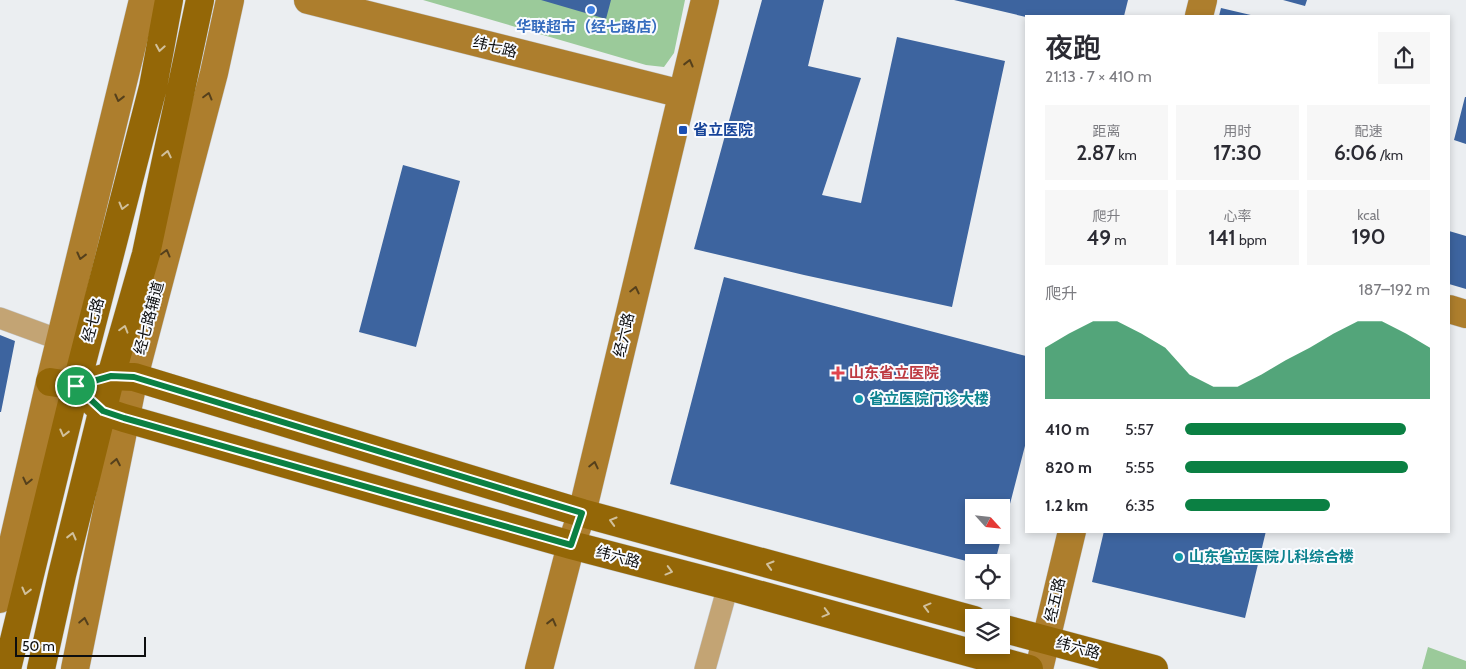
<!DOCTYPE html>
<html lang="zh">
<head>
<meta charset="utf-8">
<style>
  body { margin:0; font-family:Cabin,"Noto Sans SC",sans-serif; background:#f7f7f7; color:#2b2b33; height:100vh; display:flex; flex-direction:column; font-size:19px; white-space:nowrap }
  * { box-sizing:border-box; margin:0 }
  p { font-size:16px; color:#7c7c81 }
  .icon { flex:none; width:28px; height:28px; fill:none; stroke:currentColor; stroke-width:2; stroke-linecap:round; stroke-linejoin:round }
  .map { position:relative; flex:1; overflow:hidden }
  .details { position:absolute; left:1025px; top:15px; width:425px; height:518px; display:flex; flex-direction:column; background:#fff; border-radius:0px; box-shadow:0 2px 8px #0003 }
  .details>* { flex:none }
  .needle { width:32px; rotate:117deg }
  .buttons { position:absolute; left:965px; top:499px; display:grid; gap:10px }
  .buttons a { display:grid; place-items:center; width:45px; height:45px; border-radius:0px; background:#fff; box-shadow:0 2px 8px #0003; font-size:25px }
  .scale { position:absolute; left:15px; bottom:12px; width:131px; box-sizing:border-box; padding-left:5px; border:2px solid #0d0e0f; border-top:0; font-size:14px; line-height:18px; white-space:nowrap; color:#0d0e0f; -webkit-text-stroke:4px #f9fbff; paint-order:stroke }
  .pin { position:absolute; display:grid; place-items:center; width:42px; height:42px; color:#fff; margin:-21px; border:2px solid #fff; border-radius:50%; box-shadow:0 1px 5px #0007 }
  .round { display:grid; place-items:center; flex:none; width:52px; height:52px; border-radius:0px; background:#f7f7f7 }
  .summary { display:flex; align-items:center; justify-content:space-between; height:85px; padding:0 20px }
  h1 { font-size:28px; font-weight:600; line-height:38px }
  .stats { display:grid; grid-template-columns:repeat(3,1fr); gap:8px; height:85px; padding:5px 20px }
  .stats div { display:grid; align-content:center; border-radius:0px; background:#f7f7f7; text-align:center }
  .stats b { font-size:21px; font-weight:600 }
  .stats small { font-size:14px; font-weight:400 }
  .stats p { font-size:14px }
  .chart { height:140px; padding:10px 20px }
  .chart p { display:flex; justify-content:space-between }
  .chart svg { width:100%; height:90px; margin-top:5px; fill:#0b8043; opacity:.7 }
  ul { padding:0 20px; list-style:none; font-size:16px }
  li { display:grid; grid-template-columns:80px 60px 1fr; align-items:center; height:38px }
  li i { height:12px; border-radius:6px; background:#0b8043 }
  .map>svg:first-child { display:block }
  .green { fill:#9bca9a }
  .building { fill:#3d649f }
  .lines { fill:none; stroke-linecap:round; stroke-linejoin:round }
  .street-casing { stroke:#c7cacd; stroke-width:22 }
  .secondary-casing { stroke:#c7cacd; stroke-width:29 }
  .primary-casing { stroke:#c7cacd; stroke-width:29 }
  .street { stroke:#c3a474; stroke-width:21 }
  .secondary { stroke:#ad7e2d; stroke-width:28 }
  .primary { stroke:#946707; stroke-width:28 }
  .oneway { stroke:#d1c09c }
  .oneway2 { stroke:#55401c }
  .route-casing { stroke:#fff; stroke-width:10 }
  .route { stroke:#0b8043; stroke-width:6 }
  .shop-dot { fill:#3f7fe0; stroke:#f9fbff; stroke-width:2 }
  .transit-dot { fill:#1a4fb4; stroke:#f9fbff; stroke-width:2 }
  .health-dot { fill:#e0444e; stroke:#f9fbff; stroke-width:2 }
  .culture-dot { fill:#0f9aa8; stroke:#f9fbff; stroke-width:2 }
  .labels { text-anchor:middle; stroke-width:4; stroke-linejoin:round; paint-order:stroke }
  .shop-label { font-size:15px; font-weight:bold; fill:#366cbe; stroke:#f9fbff }
  .street-label { font-size:15px; fill:#0d0e0f; stroke:#f9fbff }
  .transit-label { font-size:15px; font-weight:bold; fill:#164399; stroke:#f9fbff; text-anchor:start }
  .health-label { font-size:15px; font-weight:bold; fill:#be3a42; stroke:#f9fbff; text-anchor:start }
  .culture-label { font-size:15px; font-weight:bold; fill:#0d838f; stroke:#f9fbff; text-anchor:start }
</style>
</head>
<body>
<div class="map">
<svg width="1466" height="669" viewBox="0 0 1466 669">
  <rect width="100%" height="100%" fill="#ebeef1"/>
  <path class="green" d="M 423,0 L 685,0 L 674,53 L 664,67 L 646,65 Z
    M 1428,647 L 1466,661 L 1466,669 L 1422,669 Z"/>
  <path class="building" d="M 541,0 L 611,0 L 606,19 Z
    M 762,0 L 824,0 L 808,66 L 861,78 L 822,195 L 861,203 L 897,37 L 1005,61 L 952,307 L 804,275 L 694,249 Z
    M 954,0 L 1128,0 L 1124,16 L 1026,17 Z
    M 1283,0 L 1307,0 L 1305,6 Z
    M 1221,8 L 1255,16 L 1219,16 Z
    M 1465,97 L 1466,97 L 1466,144 L 1454,140 Z
    M 403,165 L 460,181 L 416,347 L 359,332 Z
    M 1449,231 L 1466,236 L 1466,289 L 1449,284 Z
    M 724,277 L 1026,356 L 1026,442 L 1002,535 L 1001,508 L 974,508 L 974,535 L 1002,535 L 995,562 L 974,563 L 670,484 Z
    M 0,335 L 15,341 L 1,412 L 0,412 Z
    M 1104,531 L 1266,531 L 1245,618 L 1092,582 Z"/>
  <g class="lines">
    <defs>
      <path id="street" d="M 0,318 L 60,340
        M 705,669 L 728,586"/>
      <path id="secondary" d="M 308,0 L 682,94
        M 1199,16 L 1203,0
        M 1449,309 L 1466,314
        M 0,599 L 50,382 L 143,0
        M 75,669 L 134,377 L 214,73 L 230,0
        M 539,669 L 571,545 L 582,513 L 705,0
        M 1039,669 L 1072,531"/>
      <path id="primary" d="M 50,382 L 76,386 L 111,376 L 134,377 L 582,513 L 974,620
        M 76,386 L 103,411 L 124,418 L 571,545 L 728,586 L 1029,669
        M 1001,628 L 1154,669
        M 7,669 L 76,386 L 153,87 L 169,0
        M 41,669 L 62,575 L 111,376 L 146,254 L 200,0"/>
    </defs>
    <use href="#street" class="street-casing"/>
    <use href="#secondary" class="secondary-casing"/>
    <use href="#primary" class="primary-casing"/>
    <use href="#street" class="street"/>
    <use href="#secondary" class="secondary"/>
    <use href="#primary" class="primary"/>
  </g>
  <defs><path id="oneway-chevron" d="M-2-3.5L2.5 0L-2 3.5" fill="none" stroke-width="1.6" stroke-linecap="round" stroke-linejoin="round" transform="scale(1.25)"/></defs>
  <g class="oneway">
    <use href="#oneway-chevron" transform="translate(160 48) rotate(100)"/>
    <use href="#oneway-chevron" transform="translate(167 154) rotate(-78)"/>
    <use href="#oneway-chevron" transform="translate(123 206) rotate(105)"/>
    <use href="#oneway-chevron" transform="translate(124 329) rotate(-74)"/>
    <use href="#oneway-chevron" transform="translate(64 433) rotate(104)"/>
    <use href="#oneway-chevron" transform="translate(613 521) rotate(-164)"/>
    <use href="#oneway-chevron" transform="translate(72 536) rotate(-76)"/>
    <use href="#oneway-chevron" transform="translate(770 565) rotate(-164)"/>
    <use href="#oneway-chevron" transform="translate(669 571) rotate(15)"/>
    <use href="#oneway-chevron" transform="translate(26 591) rotate(104)"/>
    <use href="#oneway-chevron" transform="translate(927 607) rotate(-165)"/>
    <use href="#oneway-chevron" transform="translate(826 613) rotate(15)"/>
  </g>
  <g class="oneway2">
    <use href="#oneway-chevron" transform="translate(689 63) rotate(-76)"/>
    <use href="#oneway-chevron" transform="translate(208 96) rotate(-75)"/>
    <use href="#oneway-chevron" transform="translate(119 98) rotate(104)"/>
    <use href="#oneway-chevron" transform="translate(166 253) rotate(-75)"/>
    <use href="#oneway-chevron" transform="translate(81 256) rotate(104)"/>
    <use href="#oneway-chevron" transform="translate(635 290) rotate(-77)"/>
    <use href="#oneway-chevron" transform="translate(116 462) rotate(-79)"/>
    <use href="#oneway-chevron" transform="translate(594 465) rotate(-77)"/>
    <use href="#oneway-chevron" transform="translate(27 481) rotate(103)"/>
    <use href="#oneway-chevron" transform="translate(84 621) rotate(-79)"/>
    <use href="#oneway-chevron" transform="translate(552 622) rotate(-76)"/>
  </g>
  <g class="lines">
    <defs>
      <path id="route" d="M 111,376 L 134,377 L 582,513 L 571,545 L 124,418 L 103,411 L 76,386 Z"/>
    </defs>
    <use href="#route" class="route-casing"/>
    <use href="#route" class="route"/>
  </g>
  <circle class="shop-dot" cx="591" cy="10" r="5"/>
  <rect class="transit-dot" x="678" y="125" width="10" height="10" rx="2.5"/>
  <path class="health-dot" d="M835.5 365.5h5v5h5v5h-5v5h-5v-5h-5v-5h5z"/>
  <g class="culture-dot">
    <circle cx="859" cy="399" r="5"/>
    <circle cx="1179" cy="557" r="5"/>
  </g>
  <g class="labels">
    <g class="shop-label">
      <text x="591" y="32">华联超市（经七路店）</text>
    </g>
    <g class="street-label">
      <text transform="translate(495 47) rotate(14)" y="5">纬七路</text>
      <text transform="translate(149 318) rotate(-75)" y="5">经七路辅道</text>
      <text transform="translate(93 320) rotate(-75)" y="5">经七路</text>
      <text transform="translate(624 335) rotate(-77)" y="5">经六路</text>
      <text transform="translate(618 557) rotate(15)" y="5">纬六路</text>
      <text transform="translate(1055 600) rotate(-77)" y="5">经五路</text>
      <text transform="translate(1078 648) rotate(15)" y="5">纬六路</text>
    </g>
    <g class="transit-label">
      <text x="693" y="135">省立医院</text>
    </g>
    <g class="health-label">
      <text x="849" y="378">山东省立医院</text>
    </g>
    <g class="culture-label">
      <text x="869" y="404">省立医院门诊大楼</text>
      <text x="1189" y="562">山东省立医院儿科综合楼</text>
    </g>
  </g>
</svg>
<div class="buttons">
<a><svg class="needle" viewBox="-14 -14 28 28"><path d="M0-13l5 13h-10z" fill="#e53935"/><path d="M0 13l5-13h-10z" fill="#7c7c81"/></svg></a>
<a><svg class="icon" aria-label="locate" viewBox="0 0 24 24"><circle cx="12" cy="12" r="6"/><path d="M12 2v4M12 18v4M2 12h4M18 12h4"/></svg></a>
<a><svg class="icon" aria-label="layers" viewBox="0 0 24 24"><path d="M12 4l9 5-9 5-9-5zM3 14l9 5 9-5"/></svg></a>
</div>
<div class="scale">50 m</div>
<div class="pin" style="left:76px;top:386px;background:#1e9e55"><svg class="icon" aria-label="arrive" viewBox="0 0 24 24"><path d="M6 21V4h12l-3 4 3 4H6"/></svg></div>
<section class="details">
<div class="summary"><div><h1>夜跑</h1><p>21:13 · 7 × 410 m</p></div><a class="round"><svg class="icon" aria-label="share" viewBox="0 0 24 24"><path d="M12 15V3M7 8l5-5 5 5M5 13v7h14v-7"/></svg></a></div>
<div class="stats">
<div><p>距离</p><b>2.87<small> km</small></b></div>
<div><p>用时</p><b>17:30</b></div>
<div><p>配速</p><b>6:06<small> /km</small></b></div>
</div>
<div class="stats">
<div><p>爬升</p><b>49<small> m</small></b></div>
<div><p>心率</p><b>141<small> bpm</small></b></div>
<div><p>kcal</p><b>190</b></div>
</div>
<div class="chart"><p><span>爬升</span>187–192 m</p>
<svg viewBox="0 0 160 44" preserveAspectRatio="none"><path d="M0 44V19L10 12L20 6L30 6L40 12L50 19L60 32L70 38L80 38L90 32L100 25L110 19L120 12L130 6L140 6L150 12L160 19V44z"/></svg>
</div>
<ul>
<li><b>410 m</b>5:57<i style="width:90%"></i></li>
<li><b>820 m</b>5:55<i style="width:91%"></i></li>
<li><b>1.2 km</b>6:35<i style="width:59%"></i></li>
</ul>
</section>
</div>
</body>
</html>
